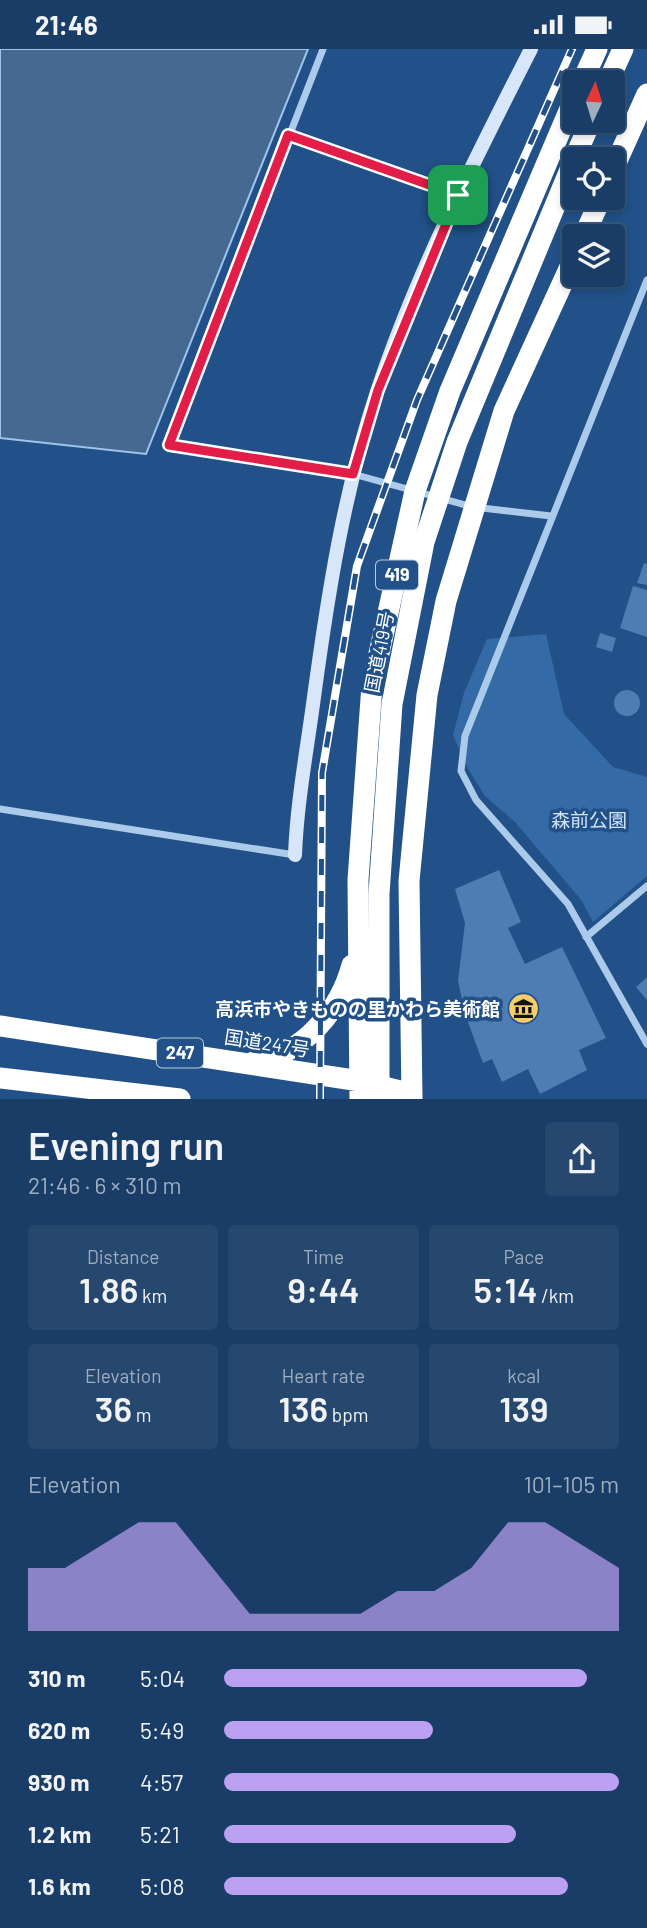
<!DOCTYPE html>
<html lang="en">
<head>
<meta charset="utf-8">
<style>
  body { margin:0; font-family:Barlow,"Noto Sans JP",sans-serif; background:#26486f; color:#f1f3f6; height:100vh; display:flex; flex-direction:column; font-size:26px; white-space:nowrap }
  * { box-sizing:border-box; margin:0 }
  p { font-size:23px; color:#9faebf }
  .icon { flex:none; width:38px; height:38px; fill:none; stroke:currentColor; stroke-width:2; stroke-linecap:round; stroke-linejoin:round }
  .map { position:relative; height:1050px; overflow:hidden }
  .drawer { display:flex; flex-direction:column; background:#193d66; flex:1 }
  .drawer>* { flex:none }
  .needle { width:46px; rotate:4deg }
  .controls { position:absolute; left:562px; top:21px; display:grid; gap:14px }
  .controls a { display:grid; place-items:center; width:63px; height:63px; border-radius:7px; background:#193d66; box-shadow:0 4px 10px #0003,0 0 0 2px #37567a; font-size:35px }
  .pin { position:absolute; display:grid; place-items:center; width:60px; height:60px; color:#fff; margin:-30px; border-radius:14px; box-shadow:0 4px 10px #0006 }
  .round { display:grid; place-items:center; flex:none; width:74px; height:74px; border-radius:7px; background:#26486f }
  .head { display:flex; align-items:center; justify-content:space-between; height:119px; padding:0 28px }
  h1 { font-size:38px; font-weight:600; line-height:52px }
  .figures { display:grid; grid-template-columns:repeat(3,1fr); gap:10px; height:119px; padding:7px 28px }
  .figures div { display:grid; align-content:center; border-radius:7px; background:#26486f; text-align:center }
  .figures b { font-size:35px; font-weight:600 }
  .figures small { font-size:19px; font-weight:400 }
  .figures p { font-size:19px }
  .chart { height:196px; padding:14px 28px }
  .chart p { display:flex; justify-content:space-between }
  .chart svg { width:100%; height:126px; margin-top:7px; fill:#bca0f2; opacity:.7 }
  ul { padding:0 28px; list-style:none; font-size:23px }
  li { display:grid; grid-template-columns:112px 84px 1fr; align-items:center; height:52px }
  li i { height:18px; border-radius:9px; background:#bca0f2 }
  .status { display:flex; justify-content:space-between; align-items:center; height:49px; padding:0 35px; background:#193d66; direction:ltr }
  .status svg { height:19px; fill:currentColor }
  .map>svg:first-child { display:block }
  .green { fill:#346ba6 }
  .water { fill:#466991; stroke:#9fc5ec; stroke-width:2 }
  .building { fill:#4d7db2 }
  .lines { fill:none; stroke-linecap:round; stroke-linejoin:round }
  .street { stroke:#accaea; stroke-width:7 }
  .secondary { stroke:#d7e6f8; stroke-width:14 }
  .highway { stroke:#fff; stroke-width:21 }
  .rail-casing { stroke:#fff; stroke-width:8 }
  .rail { stroke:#215188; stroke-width:5; stroke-dasharray:16; stroke-linecap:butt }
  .highway-bridge { stroke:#fff; stroke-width:21 }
  .route-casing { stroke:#fff; stroke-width:14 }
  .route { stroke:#e11d48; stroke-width:9 }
  .labels { text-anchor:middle; stroke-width:7; stroke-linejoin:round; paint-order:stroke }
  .shield { fill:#215188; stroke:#bccbdb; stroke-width:2 }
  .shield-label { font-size:18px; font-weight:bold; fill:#fff }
  .street-label { font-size:19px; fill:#fff; stroke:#215188 }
  .park-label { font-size:19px; fill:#d0e3f8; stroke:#215188 }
  .poi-label { font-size:19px; font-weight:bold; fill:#fff; stroke:#215188; text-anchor:end }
</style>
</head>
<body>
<div class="status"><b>21:46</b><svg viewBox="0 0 49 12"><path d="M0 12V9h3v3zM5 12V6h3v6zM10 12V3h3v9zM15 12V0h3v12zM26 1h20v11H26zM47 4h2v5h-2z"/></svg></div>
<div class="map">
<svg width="647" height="1050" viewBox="0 0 647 1050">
  <rect width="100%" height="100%" fill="#215188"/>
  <path class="green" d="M 546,585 L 564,665 L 613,718 L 647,728 L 647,827 L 593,873 L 582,852 L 515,773 L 485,747 L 468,720 L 453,686 L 464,644 L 487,590 Z"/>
  <path class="water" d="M 0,0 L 308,0 L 146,405 L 0,389 Z"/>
  <path class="building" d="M 644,514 L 647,515 L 647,536 L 637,534 Z
    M 633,537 L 647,541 L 647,588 L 620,579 Z
    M 600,584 L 616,589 L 612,603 L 596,598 Z
    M614 654a13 13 0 1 1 26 0a13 13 0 1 1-26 0Z
    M 499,821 L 521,873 L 508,879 L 525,915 L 562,898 L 606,989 L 579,1001 L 587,1021 L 540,1045 L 528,1020 L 502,1033 L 492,1010 L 483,1014 L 465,965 L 458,932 L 465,874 L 455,840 Z
    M 647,928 L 647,951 L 636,938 Z"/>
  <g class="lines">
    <path class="street" d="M 323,0 L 169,396 L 353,425 L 473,458 L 551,467
      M 288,86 L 458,146
      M 647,231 L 465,687 L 461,722 L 476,751 L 568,855 L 647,995
      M 0,760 L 295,806
      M 586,888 L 647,837"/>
    <path class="secondary" d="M 295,806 C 297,753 307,701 314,648 C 328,545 344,442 377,343 C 416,225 475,110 531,0"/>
    <path class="highway" d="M 582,33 L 597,0
      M 608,33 L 623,0
      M 574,110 L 591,72
      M 612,123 L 647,45
      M 584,187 L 601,149
      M 0,977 L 360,1032 L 412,1045
      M 255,1012 C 303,1006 340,961 352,916
      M 0,1029 L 180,1050
      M 360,1050 L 358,831 L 372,636 L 415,442 L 450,342 L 574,50
      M 412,1050 L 409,832 L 427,646 L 446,552 L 504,362 L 574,209"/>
    <defs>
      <path id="rail" d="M 320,1050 L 322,724 L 357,517 L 417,351 L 572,0"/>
    </defs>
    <use href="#rail" class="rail-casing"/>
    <use href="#rail" class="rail"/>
    <path class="highway-bridge" d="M 379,1050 L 379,845 L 392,655 L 424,493 L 457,393 L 574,111"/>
  </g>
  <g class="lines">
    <defs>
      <path id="route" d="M 288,86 L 458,146 L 378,341 L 353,425 L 169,396 Z"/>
    </defs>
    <use href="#route" class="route-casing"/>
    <use href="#route" class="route"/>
  </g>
  <defs>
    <symbol id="museum-disc" viewBox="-11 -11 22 22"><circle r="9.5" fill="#f7cc6d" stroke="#215188"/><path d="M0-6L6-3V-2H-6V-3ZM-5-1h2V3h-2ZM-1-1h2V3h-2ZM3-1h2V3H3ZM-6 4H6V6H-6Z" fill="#111"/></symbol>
  </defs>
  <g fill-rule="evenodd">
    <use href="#museum-disc" x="506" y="942" width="35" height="35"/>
  </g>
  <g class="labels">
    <g class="shield">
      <rect x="376" y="511.5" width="42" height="29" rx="5"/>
      <rect x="157" y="989.5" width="46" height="29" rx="5"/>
    </g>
    <g class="shield-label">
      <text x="397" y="532">419</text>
      <text x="180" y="1010">247</text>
    </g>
    <g class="street-label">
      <text transform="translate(379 603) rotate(-79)" y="7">国道419号</text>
      <text transform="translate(267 994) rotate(9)" y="7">国道247号</text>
    </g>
    <g class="park-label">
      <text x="589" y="778">森前公園</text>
    </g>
    <g class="poi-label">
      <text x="500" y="967">高浜市やきものの里かわら美術館</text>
    </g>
  </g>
</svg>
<div class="controls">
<a><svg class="needle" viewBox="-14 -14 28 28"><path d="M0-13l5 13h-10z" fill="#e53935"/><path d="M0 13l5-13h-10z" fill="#9faebf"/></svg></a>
<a><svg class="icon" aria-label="locate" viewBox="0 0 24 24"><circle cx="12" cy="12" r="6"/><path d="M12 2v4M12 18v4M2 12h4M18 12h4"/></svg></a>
<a><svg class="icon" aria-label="layers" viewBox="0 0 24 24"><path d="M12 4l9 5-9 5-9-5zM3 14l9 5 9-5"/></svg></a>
</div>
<div class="pin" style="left:458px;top:146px;background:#1e9e55"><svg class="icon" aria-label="arrive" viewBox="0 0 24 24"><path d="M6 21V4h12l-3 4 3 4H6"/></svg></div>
</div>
<section class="drawer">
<div class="head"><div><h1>Evening run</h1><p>21:46 · 6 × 310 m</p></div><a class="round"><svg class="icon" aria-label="share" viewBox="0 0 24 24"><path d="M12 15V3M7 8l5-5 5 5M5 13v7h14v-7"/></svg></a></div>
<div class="figures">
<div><p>Distance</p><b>1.86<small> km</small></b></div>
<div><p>Time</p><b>9:44</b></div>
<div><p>Pace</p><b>5:14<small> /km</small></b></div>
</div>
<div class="figures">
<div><p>Elevation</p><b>36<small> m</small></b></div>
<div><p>Heart rate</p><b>136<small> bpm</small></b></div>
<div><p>kcal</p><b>139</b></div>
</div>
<div class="chart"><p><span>Elevation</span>101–105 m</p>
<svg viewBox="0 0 160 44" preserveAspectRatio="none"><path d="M0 44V22L10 22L20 14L30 6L40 6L50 22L60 38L70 38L80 38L90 38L100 30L110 30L120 22L130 6L140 6L150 14L160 22V44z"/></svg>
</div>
<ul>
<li><b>310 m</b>5:04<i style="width:92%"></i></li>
<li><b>620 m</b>5:49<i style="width:53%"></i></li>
<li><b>930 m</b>4:57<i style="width:100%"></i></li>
<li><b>1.2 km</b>5:21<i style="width:74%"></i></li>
<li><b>1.6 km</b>5:08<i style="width:87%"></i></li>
</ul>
</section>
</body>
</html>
